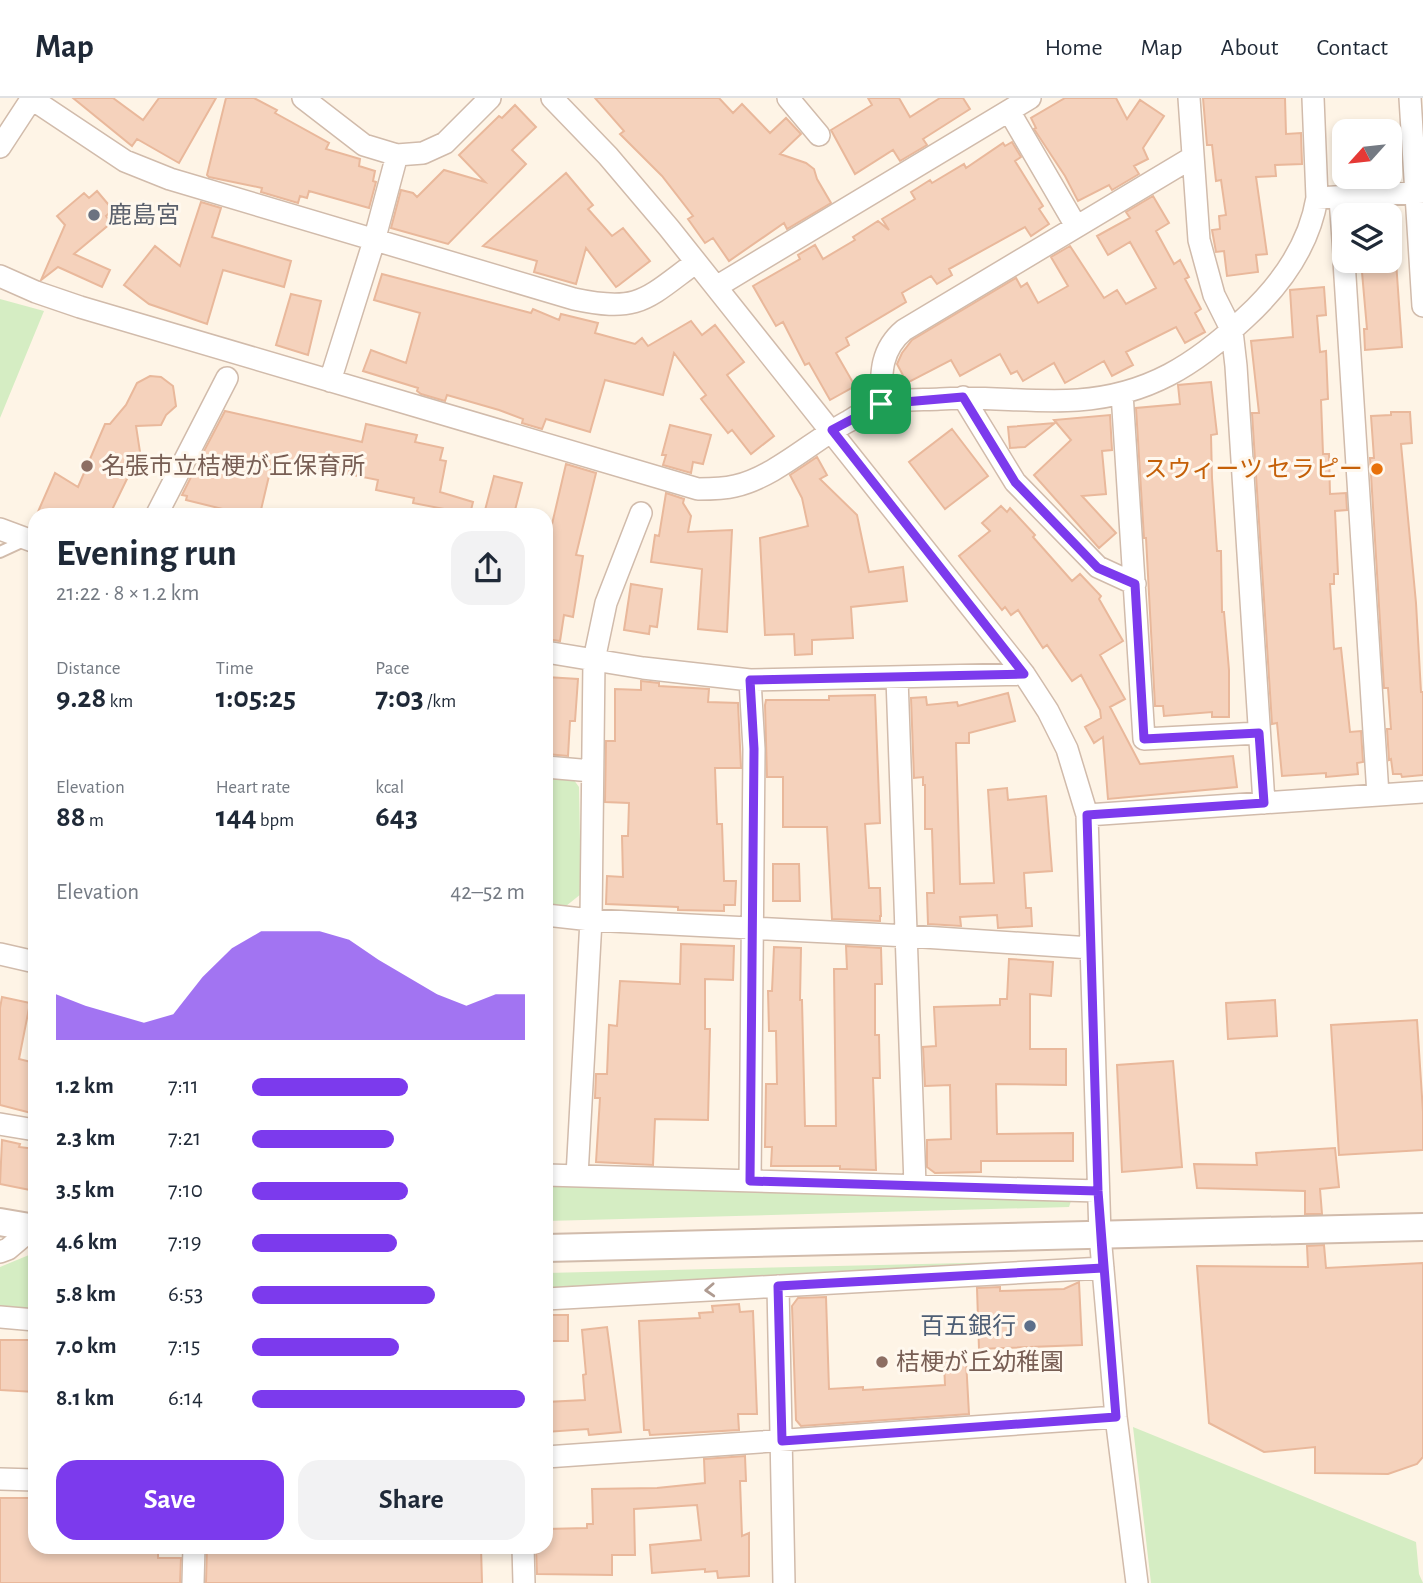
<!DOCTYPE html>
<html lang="en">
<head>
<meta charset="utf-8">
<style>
  body { margin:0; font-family:"Alegreya Sans","Noto Sans JP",sans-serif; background:#f2f2f3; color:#1f2937; height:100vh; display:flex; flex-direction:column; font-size:26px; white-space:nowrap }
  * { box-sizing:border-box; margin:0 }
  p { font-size:23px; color:#747a83 }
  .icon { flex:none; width:38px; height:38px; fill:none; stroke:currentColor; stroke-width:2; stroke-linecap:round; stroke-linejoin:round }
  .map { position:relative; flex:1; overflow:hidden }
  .drawer { position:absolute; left:28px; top:410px; width:525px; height:1046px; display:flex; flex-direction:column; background:#fff; border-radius:21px; box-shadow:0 4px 10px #0003 }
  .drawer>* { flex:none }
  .needle { width:46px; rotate:243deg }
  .fabs { position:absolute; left:1332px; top:21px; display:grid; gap:14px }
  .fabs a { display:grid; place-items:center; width:70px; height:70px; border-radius:14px; background:#fff; box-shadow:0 4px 10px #0003; font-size:35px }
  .pin { position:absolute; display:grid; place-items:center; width:60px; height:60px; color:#fff; margin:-30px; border-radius:14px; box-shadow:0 4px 10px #0006 }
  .round { display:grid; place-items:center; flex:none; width:74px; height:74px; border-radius:21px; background:#f2f2f3 }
  .head { display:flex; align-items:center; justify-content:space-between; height:119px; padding:0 28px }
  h1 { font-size:38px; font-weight:600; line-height:52px }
  .stats { display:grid; grid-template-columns:repeat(3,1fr); gap:10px; height:119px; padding:7px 28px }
  .stats div { display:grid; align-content:center }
  .stats b { font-size:30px; font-weight:600 }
  .stats small { font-size:19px; font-weight:400 }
  .stats p { font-size:19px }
  .chart { height:196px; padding:14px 28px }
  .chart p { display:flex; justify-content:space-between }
  .chart svg { width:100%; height:126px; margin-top:7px; fill:#7c3aed; opacity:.7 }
  .cta { display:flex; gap:14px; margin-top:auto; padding:14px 28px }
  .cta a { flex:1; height:80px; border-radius:21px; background:#7c3aed; color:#fff; font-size:28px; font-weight:600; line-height:80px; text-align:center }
  .cta a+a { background:#f2f2f3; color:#1f2937 }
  ul { padding:0 28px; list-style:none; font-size:23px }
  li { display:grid; grid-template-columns:112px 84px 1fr; align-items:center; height:52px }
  li i { height:18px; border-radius:9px; background:#7c3aed }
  header { display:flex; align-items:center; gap:42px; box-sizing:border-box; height:98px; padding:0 35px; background:#fff; border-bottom:2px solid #e0e1e3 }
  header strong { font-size:33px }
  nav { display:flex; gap:38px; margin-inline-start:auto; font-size:24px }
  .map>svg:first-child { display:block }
  .green { fill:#d5edc3 }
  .building { fill:#f5d2bc; stroke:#e9b89b; stroke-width:2 }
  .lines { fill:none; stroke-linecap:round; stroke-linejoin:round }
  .service-casing { stroke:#d1bbab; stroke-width:14 }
  .minor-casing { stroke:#d1bbab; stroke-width:24 }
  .tertiary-casing { stroke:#d1bbab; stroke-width:30 }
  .service { stroke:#fff; stroke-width:10 }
  .minor { stroke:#fff; stroke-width:21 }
  .tertiary { stroke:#fff; stroke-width:26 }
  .oneway { stroke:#af9b91 }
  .route-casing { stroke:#fff; stroke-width:14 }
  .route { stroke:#7c3aed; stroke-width:9 }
  .worship-dot { fill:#6b7280; stroke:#fff8ee; stroke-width:2.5 }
  .education-dot { fill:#8d6e63; stroke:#fff8ee; stroke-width:2.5 }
  .food-dot { fill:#e8710a; stroke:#fff8ee; stroke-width:2.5 }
  .service-dot { fill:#5c6f8a; stroke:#fff8ee; stroke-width:2.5 }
  .labels { text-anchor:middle; stroke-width:6; stroke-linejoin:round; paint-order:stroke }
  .worship-label { font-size:24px; fill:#5b616d; stroke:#fff8ee; text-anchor:start }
  .education-label { font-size:24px; fill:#785e54; stroke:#fff8ee; text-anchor:start }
  .food-label { font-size:24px; fill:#c56008; stroke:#fff8ee; text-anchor:end }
  .service-label { font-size:24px; fill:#4e5e75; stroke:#fff8ee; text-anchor:end }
</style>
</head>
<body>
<header>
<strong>Map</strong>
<nav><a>Home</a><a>Map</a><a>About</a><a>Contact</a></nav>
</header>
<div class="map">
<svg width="1423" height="1485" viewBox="0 0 1423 1485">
  <rect width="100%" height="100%" fill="#fef4e6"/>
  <path class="green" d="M 0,201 L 44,213 L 0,320 Z
    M 546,675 L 571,678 L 579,689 L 581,796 L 566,808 L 546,806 Z
    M 546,1085 L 1071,1103 L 1069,1109 L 546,1123 Z
    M 29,1157 L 35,1157 L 35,1211 L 0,1208 L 0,1169 Z
    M 1047,1163 L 546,1190 L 546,1175 Z
    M 1133,1329 L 1416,1444 L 1419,1476 L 1423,1485 L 1151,1485 Z"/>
  <path class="building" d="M 73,0 L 113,0 L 143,22 L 159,0 L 216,0 L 179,65 L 137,41 L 132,48 Z
    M 226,0 L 254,0 L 277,12 L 275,15 L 329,45 L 326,51 L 360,61 L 359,68 L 375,73 L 373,83 L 376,84 L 369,110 L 309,93 L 307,100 L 300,98 L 298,105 L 261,94 L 262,90 L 209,79 L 207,77 Z
    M 595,0 L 719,0 L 733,15 L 742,6 L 770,35 L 786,20 L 801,36 L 780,56 L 806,65 L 814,71 L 817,81 L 831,105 L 787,131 L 784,125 L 729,163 L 713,140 L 705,145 L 688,121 L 693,118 L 662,78 L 620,36 L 624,33 Z
    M 868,0 L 899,0 L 910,19 L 940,0 L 963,0 L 970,11 L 923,41 L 927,47 L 900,63 L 893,52 L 855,76 L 831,32 L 872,7 Z
    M 1065,0 L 1116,0 L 1127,21 L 1140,2 L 1164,18 L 1143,50 L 1148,61 L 1134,68 L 1139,76 L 1112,92 L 1109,87 L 1078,103 L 1065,78 L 1034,31 L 1036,30 L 1031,20 Z
    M 1203,0 L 1285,0 L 1286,36 L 1301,35 L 1302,66 L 1275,67 L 1276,78 L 1256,79 L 1267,156 L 1256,157 L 1258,174 L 1227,178 L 1224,153 L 1216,154 L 1212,132 L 1220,131 L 1219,118 L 1226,117 L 1221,82 L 1216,83 L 1212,47 L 1207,47 Z
    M 515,7 L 536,29 L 512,52 L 526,66 L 448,146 L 391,130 L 401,92 L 413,95 L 417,99 L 444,72 L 485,84 L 459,57 L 499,18 L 502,20 Z
    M 1012,44 L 1021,59 L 1015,63 L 1043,108 L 1039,111 L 1049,126 L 1031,138 L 1025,129 L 949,171 L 952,177 L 937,186 L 931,178 L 902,195 L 906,204 L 846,240 L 849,247 L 836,255 L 855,288 L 830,302 L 809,265 L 805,267 L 783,224 L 776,228 L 753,188 L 800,161 L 798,157 L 815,147 L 823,161 L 855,142 L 853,139 L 878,123 L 889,132 L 882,121 L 915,101 L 911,94 L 930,82 L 932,85 L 964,66 L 966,70 L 1003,45 L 1005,48 Z
    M 566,75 L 593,107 L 588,111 L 612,138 L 623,130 L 650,163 L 619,187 L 616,189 L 586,150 L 576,186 L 534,174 L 537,163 L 483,148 Z
    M 97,93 L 113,112 L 106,118 L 111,125 L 74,156 L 110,172 L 102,189 L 58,169 L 41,182 L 65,127 L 57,118 L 84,95 L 89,100 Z
    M 1153,98 L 1169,125 L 1156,133 L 1174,166 L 1180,162 L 1189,179 L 1185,181 L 1201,211 L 1195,215 L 1205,234 L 1185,245 L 1176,229 L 1126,254 L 1133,267 L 1112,278 L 1104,263 L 1065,285 L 1054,265 L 1023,283 L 1017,273 L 1011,276 L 1000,256 L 960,278 L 951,262 L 907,285 L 897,266 L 902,255 L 912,242 L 1016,180 L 1021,189 L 1027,185 L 1038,205 L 1068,188 L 1051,159 L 1070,148 L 1104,200 L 1117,192 L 1126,206 L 1156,190 L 1130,144 L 1108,157 L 1097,138 L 1130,120 L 1126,114 Z
    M 201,104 L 221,110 L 212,139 L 291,163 L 284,189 L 223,172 L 207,226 L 149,206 L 124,187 L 155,148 L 180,168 Z
    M 1361,163 L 1396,163 L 1402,249 L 1365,252 L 1364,231 L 1367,231 Z
    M 382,176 L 531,215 L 533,211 L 559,222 L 561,216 L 598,225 L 595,235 L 635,246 L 642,240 L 648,248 L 691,223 L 702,237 L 715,227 L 744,264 L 727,277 L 774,338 L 751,356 L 732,332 L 728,335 L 701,301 L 706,297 L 674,255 L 663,297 L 605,282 L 590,334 L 546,321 L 542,331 L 522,325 L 523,321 L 499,312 L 447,297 L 445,303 L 421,296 L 417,293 L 418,290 L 363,273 L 371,252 L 406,265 L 420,215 L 374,202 Z
    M 1324,189 L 1326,217 L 1317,218 L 1320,254 L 1326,253 L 1328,301 L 1321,302 L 1323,356 L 1329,356 L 1330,396 L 1346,395 L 1347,412 L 1335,413 L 1338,476 L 1334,476 L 1334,486 L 1330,486 L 1334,551 L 1341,550 L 1350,634 L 1361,633 L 1363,664 L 1357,665 L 1358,676 L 1326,679 L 1326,675 L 1282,678 L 1277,625 L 1272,626 L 1252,315 L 1259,315 L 1251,243 L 1293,239 L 1290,192 Z
    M 291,196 L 321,203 L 308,257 L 276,247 Z
    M 150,278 L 161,279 L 173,288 L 176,308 L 166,317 L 161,327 L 136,328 L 140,354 L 110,416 L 37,416 L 55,375 L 78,389 L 105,326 L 110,326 L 126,307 L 137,285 Z
    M 1211,284 L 1217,336 L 1211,337 L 1212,380 L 1217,453 L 1221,453 L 1222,514 L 1224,514 L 1229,572 L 1229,619 L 1212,619 L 1212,614 L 1164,618 L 1163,608 L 1155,608 L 1146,440 L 1144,440 L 1136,310 L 1180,306 L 1178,287 Z
    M 225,313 L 362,344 L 366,326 L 417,337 L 415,344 L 443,350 L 440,362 L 446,363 L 440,394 L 473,404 L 470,416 L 413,405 L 414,400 L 376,392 L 378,382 L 273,361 L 260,416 L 243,416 L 186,402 L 187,398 L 182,397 L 192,377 L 197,378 L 203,355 Z
    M 1391,314 L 1410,314 L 1412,345 L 1401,346 L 1416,505 L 1421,594 L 1423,594 L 1423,677 L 1402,679 L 1401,676 L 1393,676 L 1391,661 L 1389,662 L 1387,631 L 1391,631 L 1388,590 L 1384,590 L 1370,360 L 1374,360 L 1371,318 L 1391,317 Z
    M 1110,317 L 1112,352 L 1102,353 L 1106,396 L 1082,398 L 1116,435 L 1099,450 L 1034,377 L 1071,342 L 1054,322 Z
    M 1055,325 L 1025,349 L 1010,350 L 1008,329 Z
    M 670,327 L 711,337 L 703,366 L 693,364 L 691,375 L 663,367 L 666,357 L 662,357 Z
    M 952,331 L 988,378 L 945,411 L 909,364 Z
    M 817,359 L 827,377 L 820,381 L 857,417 L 869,474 L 903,469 L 907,503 L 851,509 L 853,540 L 812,542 L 812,556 L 795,557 L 794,536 L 765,537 L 760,440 L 808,428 L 802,400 L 790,377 Z
    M 566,366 L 596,375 L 576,457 L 583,458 L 573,519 L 564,517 L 560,543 L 546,541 L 546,452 Z
    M 494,378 L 522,385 L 514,416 L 484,416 Z
    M 666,395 L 684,401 L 683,405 L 691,418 L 688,434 L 732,432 L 727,534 L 698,531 L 702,471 L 651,464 L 655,437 L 659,438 Z
    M 1001,408 L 1007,414 L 1010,410 L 1035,437 L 1033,439 L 1072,483 L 1080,476 L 1101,498 L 1099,501 L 1123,543 L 1100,557 L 1125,601 L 1110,609 L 1140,666 L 1233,658 L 1237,689 L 1108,701 L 1103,639 L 1094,645 L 1085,629 L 1101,620 L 1100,612 L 1081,577 L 1072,583 L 1047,547 L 1043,550 L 1018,512 L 1011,517 L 1005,509 L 1002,512 L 959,458 L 990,433 L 982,425 Z
    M 631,486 L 662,491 L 657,529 L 650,528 L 649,536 L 624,532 Z
    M 546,579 L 578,581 L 575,623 L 570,623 L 568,658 L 547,656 Z
    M 641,583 L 659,585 L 659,588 L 709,591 L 708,604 L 738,605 L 741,670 L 715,670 L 717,726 L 722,726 L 724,783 L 736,783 L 735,807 L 724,807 L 724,813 L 678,812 L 678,809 L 606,806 L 607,778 L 623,779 L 622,738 L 628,738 L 629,705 L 605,704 L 606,643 L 615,643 L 615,591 L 641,592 Z
    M 1008,595 L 1015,623 L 969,635 L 969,645 L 956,645 L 960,786 L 994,785 L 988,692 L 1007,690 L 1008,702 L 1046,698 L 1052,773 L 1024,775 L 1026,810 L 1031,810 L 1032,828 L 998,830 L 997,817 L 960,819 L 961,828 L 928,826 L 927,795 L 934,795 L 932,731 L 925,731 L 925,687 L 923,687 L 923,679 L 914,680 L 911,600 L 926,599 L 927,607 L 957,604 L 958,608 Z
    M 875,597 L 880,725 L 865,726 L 869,790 L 880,790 L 881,818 L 880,818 L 880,823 L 832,821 L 827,729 L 783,729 L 783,679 L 767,679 L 765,607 L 766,602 L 829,602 L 829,598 Z
    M 773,766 L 799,766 L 800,803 L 773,803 Z
    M 681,846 L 734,848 L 733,882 L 705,881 L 705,931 L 710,931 L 708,1022 L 655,1021 L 653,1067 L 596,1064 L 600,1000 L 595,1000 L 596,976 L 607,976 L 609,927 L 617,928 L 620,883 L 680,886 Z
    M 846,848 L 881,850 L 882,886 L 875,886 L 875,937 L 879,937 L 880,980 L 873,980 L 876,1072 L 840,1071 L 840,1068 L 771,1068 L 772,1049 L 765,1049 L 766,986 L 777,986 L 776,933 L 769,933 L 768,893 L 772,893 L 774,849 L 801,850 L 800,902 L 802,902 L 805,1028 L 836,1028 L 834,871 L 847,871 Z
    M 1009,861 L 1053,864 L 1051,898 L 1030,896 L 1030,951 L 1066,951 L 1066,987 L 996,986 L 997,1036 L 1073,1035 L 1073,1063 L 981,1063 L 981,1074 L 935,1075 L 927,1069 L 927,1042 L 951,1041 L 950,987 L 925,988 L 923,949 L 936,948 L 934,909 L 1000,907 L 1000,901 L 1007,901 Z
    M 2,899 L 30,905 L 19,961 L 35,965 L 35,1016 L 0,1007 L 0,910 Z
    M 1275,902 L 1277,938 L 1228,941 L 1226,905 Z
    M 1417,922 L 1423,1014 L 1423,1052 L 1339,1057 L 1331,927 Z
    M 1173,963 L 1182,1069 L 1122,1074 L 1117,967 Z
    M 2,1042 L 20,1046 L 19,1049 L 35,1051 L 35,1093 L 0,1086 Z
    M 1335,1050 L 1339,1089 L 1320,1091 L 1322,1116 L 1305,1116 L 1305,1093 L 1197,1090 L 1194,1066 L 1257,1067 L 1256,1055 Z
    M 1324,1147 L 1326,1170 L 1423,1165 L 1423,1359 L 1417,1366 L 1388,1376 L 1315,1375 L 1315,1349 L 1264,1354 L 1209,1325 L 1197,1168 L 1308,1169 L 1307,1148 Z
    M 1079,1184 L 1082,1247 L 979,1251 L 977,1190 L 1000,1189 L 1000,1193 L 1064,1191 Z
    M 826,1199 L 829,1291 L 863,1289 L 863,1292 L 945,1287 L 944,1264 L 966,1262 L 969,1316 L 801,1328 L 796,1322 L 792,1208 L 798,1200 Z
    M 739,1206 L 740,1214 L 753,1213 L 757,1316 L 738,1316 L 739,1332 L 650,1337 L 649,1332 L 644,1332 L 639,1223 L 700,1220 L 699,1215 L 713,1214 L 712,1208 Z
    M 546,1217 L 568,1217 L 568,1243 L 546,1243 Z
    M 607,1229 L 621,1334 L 589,1337 L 588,1331 L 546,1334 L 546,1304 L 585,1302 L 583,1277 L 586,1276 L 582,1232 Z
    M 0,1242 L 35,1242 L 35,1294 L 0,1292 Z
    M 745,1358 L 746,1383 L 740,1383 L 742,1438 L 749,1435 L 749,1478 L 718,1480 L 717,1473 L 705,1474 L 705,1471 L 652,1475 L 650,1447 L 701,1442 L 697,1407 L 634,1411 L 635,1457 L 612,1457 L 612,1477 L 537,1476 L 536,1449 L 546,1449 L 546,1431 L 587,1430 L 587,1426 L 593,1426 L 592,1391 L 657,1390 L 705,1385 L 704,1361 Z
    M 0,1400 L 35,1400 L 35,1449 L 158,1449 L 158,1460 L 181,1460 L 180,1485 L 0,1485 Z
    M 207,1449 L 481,1449 L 482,1485 L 206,1485 Z"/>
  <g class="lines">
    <defs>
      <path id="service" d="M 0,454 L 26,442"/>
      <path id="minor" d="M 303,0 L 364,47 L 397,57 L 423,55 L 445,45 L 490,0
        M 552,0 L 608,58 L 669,130 L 1024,576 L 1048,613 L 1067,651 L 1087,717 L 1100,1137 L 1116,1319 L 1137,1485
        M 788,0 L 819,37
        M 1189,0 L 1199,142 L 1214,197 L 1232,233 L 1236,268 L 1264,705
        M 1313,0 L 1317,100 L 1423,94
        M 1410,0 L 1423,208
        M 32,1 L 125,63 L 170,81 L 574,201 C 639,215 646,201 695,165
        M 1009,13 L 1076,128
        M 0,49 L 32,0
        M 1340,100 L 1344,156
        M 1344,163 L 1378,697
        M 0,178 L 36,194 L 80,209 L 698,391 C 710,391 723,391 735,388 C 775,379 813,342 849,323 C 859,317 871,308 882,305 C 900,301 922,302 940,301 C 986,298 1032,305 1078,302 C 1148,297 1195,267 1245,220 C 1281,187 1309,148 1317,100
        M 716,189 L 1030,0
        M 330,283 L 374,143 L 397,57
        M 1122,295 L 1144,641 L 1259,635
        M 963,299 L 1015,384 L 1098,469 L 1135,486
        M 881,306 C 881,276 880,252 904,232 L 1193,59
        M 157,416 L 227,280
        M 0,431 L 35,444
        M 546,554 L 643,570 L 750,582 L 1024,576
        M 897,580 L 915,1087
        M 750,582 L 754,651 L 750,1083
        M 546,669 L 592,673
        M 1087,717 L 1423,694
        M 546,817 L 591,822 L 908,838 L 1091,850
        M 0,856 L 35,864
        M 0,1026 L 35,1032
        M 546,1077 L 1098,1093
        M 577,1078 L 591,822 L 594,562 L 606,505 L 641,415
        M 0,1154 L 8,1151 L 33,1130
        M 778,1188 L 784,1485
        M 546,1201 L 1103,1170
        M 0,1219 L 35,1222
        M 546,1359 L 1116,1319
        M 0,1381 L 35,1382
        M 523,1449 L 524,1485
        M 193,1485 L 194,1449"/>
      <path id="tertiary" d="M 0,1124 L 35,1130
        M 546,1150 L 1423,1129"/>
    </defs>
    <use href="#service" class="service-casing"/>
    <use href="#minor" class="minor-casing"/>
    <use href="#tertiary" class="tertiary-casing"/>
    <use href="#service" class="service"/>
    <use href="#minor" class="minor"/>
    <use href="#tertiary" class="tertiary"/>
  </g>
  <defs><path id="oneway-chevron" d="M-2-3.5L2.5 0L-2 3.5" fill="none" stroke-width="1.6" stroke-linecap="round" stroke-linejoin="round" transform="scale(1.75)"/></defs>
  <use class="oneway" href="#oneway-chevron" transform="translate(710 1192) rotate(177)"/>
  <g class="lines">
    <defs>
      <path id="route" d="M 881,306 L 832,332 L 1024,576 L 750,582 L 754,651 L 750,1083 L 1098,1093 L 1116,1319 L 782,1343 L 778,1188 L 1103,1170 L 1098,1093 L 1087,717 L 1264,705 L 1259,635 L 1144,641 L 1135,486 L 1098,470 L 1015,384 L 963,299 L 881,306"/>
    </defs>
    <use href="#route" class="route-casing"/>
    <use href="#route" class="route"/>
  </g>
  <circle class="worship-dot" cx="94" cy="117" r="7"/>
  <g class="education-dot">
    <circle cx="87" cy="368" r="7"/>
    <circle cx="882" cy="1264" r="7"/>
  </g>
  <circle class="food-dot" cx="1377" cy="371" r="7"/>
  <circle class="service-dot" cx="1030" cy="1228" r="7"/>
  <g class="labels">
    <g class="worship-label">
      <text x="108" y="125">鹿島宮</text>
    </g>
    <g class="education-label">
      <text x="101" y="376">名張市立桔梗が丘保育所</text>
      <text x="896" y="1272">桔梗が丘幼稚園</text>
    </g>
    <g class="food-label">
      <text x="1363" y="379">スウィーツ セラピー</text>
    </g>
    <g class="service-label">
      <text x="1016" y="1236">百五銀行</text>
    </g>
  </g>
</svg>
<div class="fabs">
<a><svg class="needle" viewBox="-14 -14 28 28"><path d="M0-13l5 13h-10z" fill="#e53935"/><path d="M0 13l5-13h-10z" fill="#747a83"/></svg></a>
<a><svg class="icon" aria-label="layers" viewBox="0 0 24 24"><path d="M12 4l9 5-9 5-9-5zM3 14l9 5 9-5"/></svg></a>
</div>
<div class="pin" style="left:881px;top:306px;background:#1e9e55"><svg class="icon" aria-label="arrive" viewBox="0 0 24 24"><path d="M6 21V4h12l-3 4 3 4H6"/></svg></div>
<section class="drawer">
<div class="head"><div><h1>Evening run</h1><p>21:22 · 8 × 1.2 km</p></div><a class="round"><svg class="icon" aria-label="share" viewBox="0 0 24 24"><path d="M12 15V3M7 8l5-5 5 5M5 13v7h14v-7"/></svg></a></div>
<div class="stats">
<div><p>Distance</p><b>9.28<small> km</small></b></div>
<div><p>Time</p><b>1:05:25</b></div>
<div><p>Pace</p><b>7:03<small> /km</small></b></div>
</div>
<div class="stats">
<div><p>Elevation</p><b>88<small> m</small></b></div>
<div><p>Heart rate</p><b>144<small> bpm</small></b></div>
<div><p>kcal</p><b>643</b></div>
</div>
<div class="chart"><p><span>Elevation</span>42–52 m</p>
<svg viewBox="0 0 160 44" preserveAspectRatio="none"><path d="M0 44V28L10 32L20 35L30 38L40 35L50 22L60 12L70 6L80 6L90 6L100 9L110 16L120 22L130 28L140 32L150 28L160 28V44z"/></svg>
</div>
<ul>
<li><b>1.2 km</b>7:11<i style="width:57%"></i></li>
<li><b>2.3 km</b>7:21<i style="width:52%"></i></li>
<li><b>3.5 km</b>7:10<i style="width:57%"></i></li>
<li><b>4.6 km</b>7:19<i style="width:53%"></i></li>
<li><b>5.8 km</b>6:53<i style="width:67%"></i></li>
<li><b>7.0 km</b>7:15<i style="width:54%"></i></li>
<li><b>8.1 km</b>6:14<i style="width:100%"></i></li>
</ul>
<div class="cta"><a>Save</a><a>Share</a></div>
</section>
</div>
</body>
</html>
